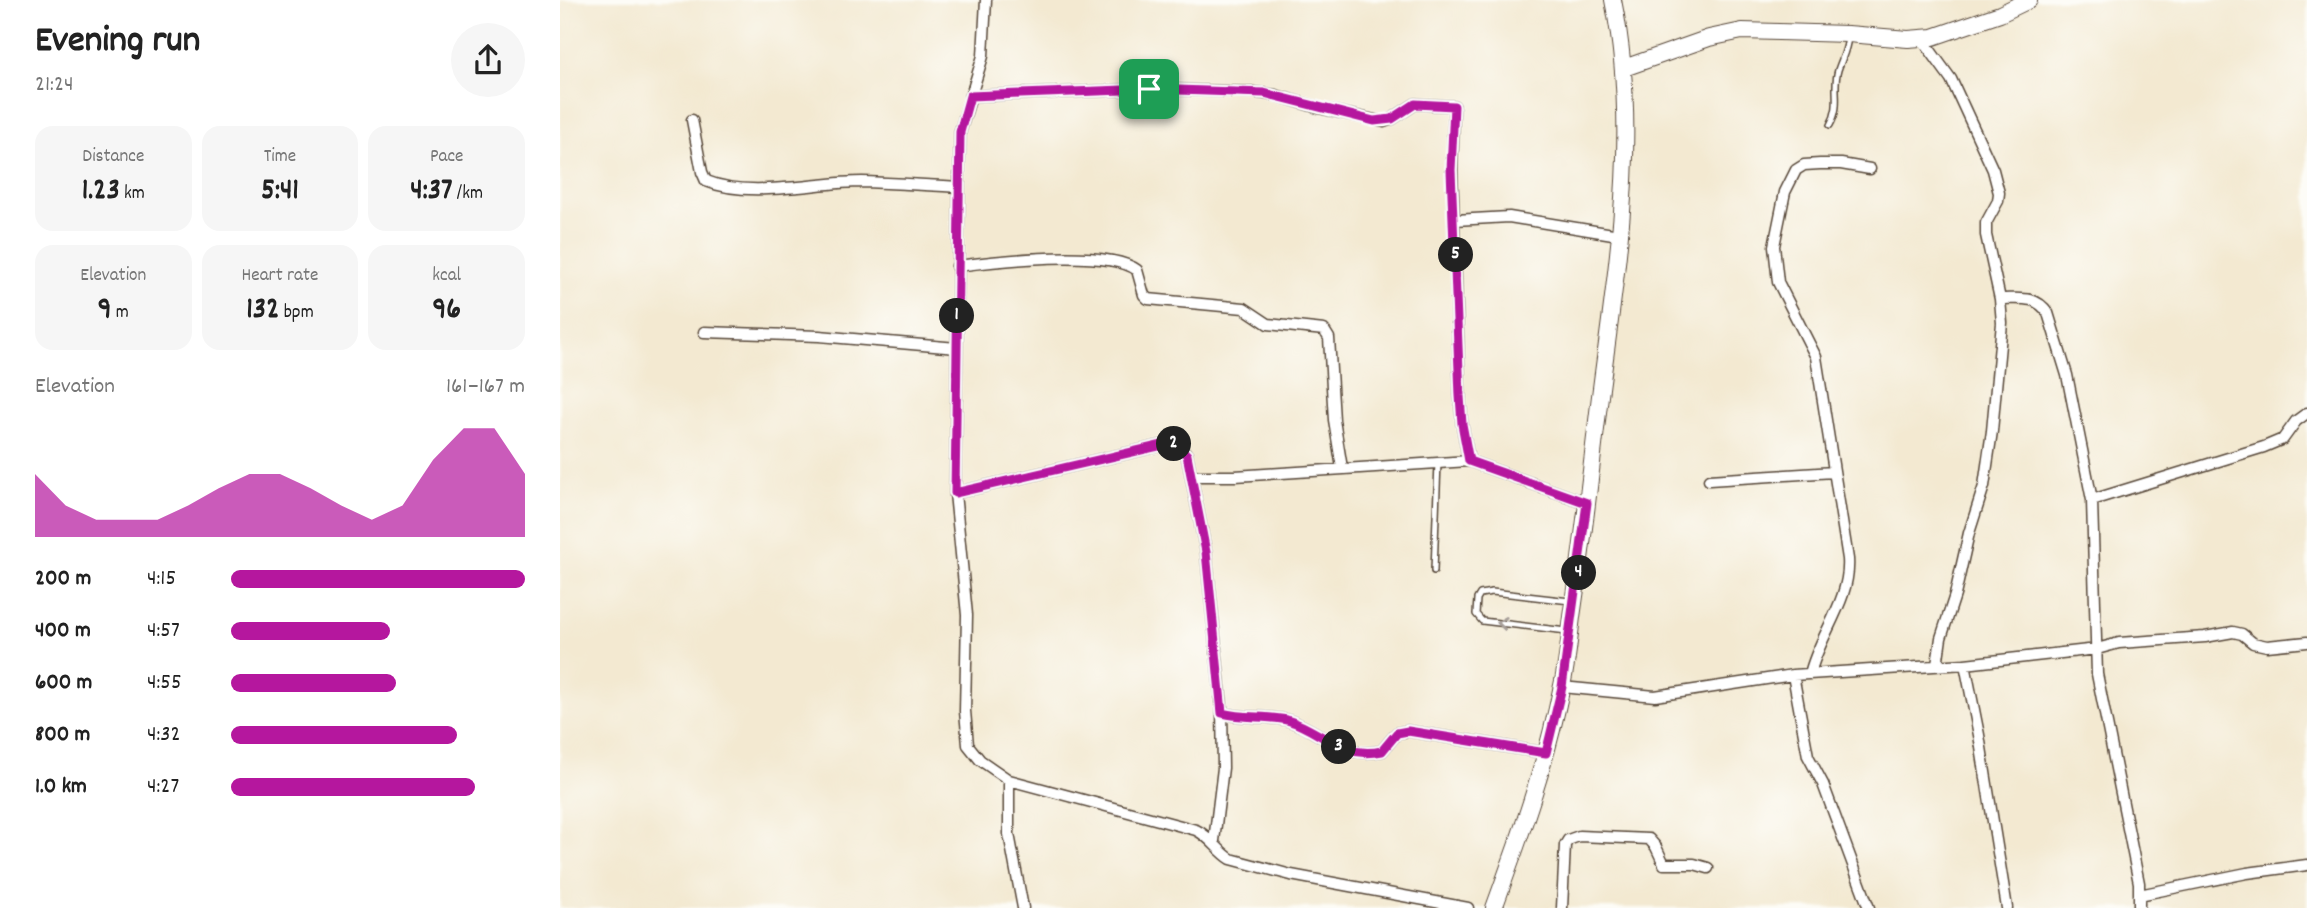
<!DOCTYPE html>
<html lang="en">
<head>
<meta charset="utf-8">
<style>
  body { margin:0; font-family:Dekko,sans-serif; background:#f6f6f6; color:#222; height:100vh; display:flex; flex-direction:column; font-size:26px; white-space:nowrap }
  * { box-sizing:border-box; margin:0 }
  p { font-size:23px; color:#767676 }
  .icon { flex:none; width:38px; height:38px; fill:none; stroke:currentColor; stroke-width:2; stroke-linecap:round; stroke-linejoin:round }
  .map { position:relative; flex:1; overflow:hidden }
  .sheet { display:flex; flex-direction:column; background:#fff; width:560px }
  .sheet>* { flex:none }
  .pin { position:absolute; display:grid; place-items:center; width:60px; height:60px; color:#fff; margin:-30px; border-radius:14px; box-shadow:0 4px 10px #0006 }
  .km { position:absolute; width:35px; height:35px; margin:-18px; border-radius:50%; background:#222; color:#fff; font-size:19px; line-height:35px; text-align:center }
  .round { display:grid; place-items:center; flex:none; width:74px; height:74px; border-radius:37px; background:#f6f6f6 }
  .overview { display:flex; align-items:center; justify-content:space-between; height:119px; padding:0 35px }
  h1 { font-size:38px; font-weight:700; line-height:52px }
  .stats { display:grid; grid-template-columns:repeat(3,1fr); gap:10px; height:119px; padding:7px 35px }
  .stats div { display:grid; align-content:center; border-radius:18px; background:#f6f6f6; text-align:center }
  .stats b { font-size:30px; font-weight:700 }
  .stats small { font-size:19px; font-weight:400 }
  .stats p { font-size:19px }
  .chart { height:196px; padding:14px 35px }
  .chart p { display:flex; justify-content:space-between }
  .chart svg { width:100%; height:126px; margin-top:7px; fill:#b5179e; opacity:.7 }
  ul { padding:0 35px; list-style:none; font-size:23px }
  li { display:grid; grid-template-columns:112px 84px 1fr; align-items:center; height:52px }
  li i { height:18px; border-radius:9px; background:#b5179e }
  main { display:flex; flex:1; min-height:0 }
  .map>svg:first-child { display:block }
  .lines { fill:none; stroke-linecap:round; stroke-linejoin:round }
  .lane-casing { stroke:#574739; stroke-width:8 }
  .street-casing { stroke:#574739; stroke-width:13 }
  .secondary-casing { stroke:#574739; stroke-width:18 }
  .lane { stroke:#fff; stroke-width:5 }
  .street { stroke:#fff; stroke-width:10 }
  .secondary { stroke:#fff; stroke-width:16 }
  .oneway { stroke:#a79f9a }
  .route-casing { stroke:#fff; stroke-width:14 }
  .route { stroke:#b5179e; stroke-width:9 }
</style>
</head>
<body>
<main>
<section class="sheet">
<div class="overview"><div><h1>Evening run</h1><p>21:24</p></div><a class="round"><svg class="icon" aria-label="share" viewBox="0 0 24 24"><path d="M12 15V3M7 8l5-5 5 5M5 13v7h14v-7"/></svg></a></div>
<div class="stats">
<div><p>Distance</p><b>1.23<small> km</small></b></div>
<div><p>Time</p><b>5:41</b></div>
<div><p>Pace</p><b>4:37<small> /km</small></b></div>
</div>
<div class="stats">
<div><p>Elevation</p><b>9<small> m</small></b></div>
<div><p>Heart rate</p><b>132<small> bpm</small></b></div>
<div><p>kcal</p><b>96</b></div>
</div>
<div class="chart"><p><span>Elevation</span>161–167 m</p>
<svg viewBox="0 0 160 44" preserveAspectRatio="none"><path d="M0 44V22L10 33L20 38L30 38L40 38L50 33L60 27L70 22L80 22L90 27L100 33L110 38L120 33L130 17L140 6L150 6L160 22V44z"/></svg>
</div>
<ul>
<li><b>200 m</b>4:15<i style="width:100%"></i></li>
<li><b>400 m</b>4:57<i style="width:54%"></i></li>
<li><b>600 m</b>4:55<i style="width:56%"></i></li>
<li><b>800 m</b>4:32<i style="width:77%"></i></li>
<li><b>1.0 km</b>4:27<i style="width:83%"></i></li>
</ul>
</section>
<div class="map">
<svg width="1747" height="908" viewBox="0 0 1747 908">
  <rect width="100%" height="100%" fill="#fdfcf7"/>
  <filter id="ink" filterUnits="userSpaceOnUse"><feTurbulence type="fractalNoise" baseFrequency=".0143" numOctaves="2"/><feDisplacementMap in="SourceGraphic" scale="14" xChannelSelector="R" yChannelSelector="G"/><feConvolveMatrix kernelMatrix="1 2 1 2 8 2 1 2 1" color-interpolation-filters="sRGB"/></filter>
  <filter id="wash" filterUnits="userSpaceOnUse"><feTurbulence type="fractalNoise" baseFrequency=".00686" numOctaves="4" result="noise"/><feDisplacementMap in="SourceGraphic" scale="28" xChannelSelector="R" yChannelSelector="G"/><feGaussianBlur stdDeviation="1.57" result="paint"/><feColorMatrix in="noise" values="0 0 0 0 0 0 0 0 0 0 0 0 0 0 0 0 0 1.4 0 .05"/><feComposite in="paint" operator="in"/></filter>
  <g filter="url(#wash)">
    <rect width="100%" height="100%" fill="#f3e9d1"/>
  </g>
  <g filter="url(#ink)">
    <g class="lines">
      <defs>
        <path id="lane" d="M 1270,125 C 1282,104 1272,90 1278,70 C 1282,58 1287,50 1288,37
          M 874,571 L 878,462
          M 1007,631 L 922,621 L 916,614 L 917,599 L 920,594 L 932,592 L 1010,601"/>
        <path id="street" d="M 426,0 L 423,56 L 400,132 L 395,493 L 407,615 L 405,711 L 408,745 L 420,760 L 449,780 L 636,830 C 651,837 658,851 671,859 L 731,875 L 908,908
          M 1362,39 L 1391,79 L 1433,170 L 1439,193 L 1438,201 L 1426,223 L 1426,235 L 1440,299 L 1442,323 L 1432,431 L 1424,486 L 1409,533 L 1395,595 L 1381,638 L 1377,665
          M 410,96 L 589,89 L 692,92 L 715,95 L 759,108 L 824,122 L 832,119 L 855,104 L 894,106 L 892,170 L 900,396 L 902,424 L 909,461
          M 132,120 L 142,172 L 146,181 C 190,199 255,182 302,182 C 334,183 367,185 399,187
          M 895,220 L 949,217 L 1059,235
          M 397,266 C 436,261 547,248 577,270 L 584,295 L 588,299 L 684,308 L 708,324 L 764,330 L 769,338 L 774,420 L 782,468
          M 1440,299 C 1460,299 1476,295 1488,313 L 1507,375 L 1532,500 L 1537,674 L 1579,883 L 1579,908
          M 144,332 L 259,336 L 397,348
          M 631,476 L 675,476 L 909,461 L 1027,503
          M 1149,480 L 1274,472
          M 395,493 L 607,444 C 617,445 622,447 627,455 L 646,552 L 662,709 L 663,768 L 654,841
          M 1532,500 L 1704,447 L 1723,439 L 1736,421 L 1747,413
          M 1405,664 L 1419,735 L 1447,908
          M 1250,674 C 1259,635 1291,600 1288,559 L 1256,357 L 1218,282 L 1214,246 L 1225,192 L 1236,170 L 1244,165 L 1260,164 L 1281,164 L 1310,169
          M 1233,675 L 1248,756 L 1263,784 L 1309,908
          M 1002,687 L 1095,696 L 1233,675 L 1405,664 L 1537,649 L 1559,643 L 1645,637 L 1673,632 L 1682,634 L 1693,643 L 1707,646 L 1747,642
          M 662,713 C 684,719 706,715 727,720 C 762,730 781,760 822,751 L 837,733 L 848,731 L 986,753
          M 449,780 L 449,834 L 463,908
          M 1579,895 L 1687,873 L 1747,865
          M 1002,908 L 1005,845 L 1008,840 L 1019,836 L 1089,839 L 1096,847 L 1104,864 L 1134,864 L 1148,868"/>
        <path id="secondary" d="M 1064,68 L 1149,38 L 1182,31 L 1288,34 L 1348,39 L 1373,37 L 1440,14 L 1469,0
          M 934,908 C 960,837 986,765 1001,690 C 1007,666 1009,641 1012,617 C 1023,543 1031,469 1040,396 C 1057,265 1080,131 1053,0"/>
      </defs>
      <use href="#lane" class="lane-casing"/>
      <use href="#street" class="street-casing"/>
      <use href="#secondary" class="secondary-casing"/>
      <use href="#lane" class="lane"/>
      <use href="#street" class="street"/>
      <use href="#secondary" class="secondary"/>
    </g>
    <defs><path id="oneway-chevron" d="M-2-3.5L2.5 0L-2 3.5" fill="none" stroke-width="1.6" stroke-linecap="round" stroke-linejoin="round" transform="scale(1.75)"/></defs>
    <use class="oneway" href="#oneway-chevron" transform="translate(942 623) rotate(-173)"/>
  </g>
  <g class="lines" filter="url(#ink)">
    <defs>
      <path id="route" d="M 589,89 L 704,93 L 814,121 L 832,119 L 855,104 L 894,106 L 891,170 L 900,396 L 902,424 L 909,461 L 1027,503 L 1002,687 L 986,753 L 848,731 L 837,733 L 822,751 C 781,760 762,730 727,720 C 706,715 684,719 662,713 L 646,552 L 627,455 L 616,444 L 607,444 L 395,493 L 400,132 L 410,96 Z"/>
    </defs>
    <use href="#route" class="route-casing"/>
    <use href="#route" class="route"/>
  </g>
</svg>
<div class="pin" style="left:589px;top:89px;background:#1e9e55"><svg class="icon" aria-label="arrive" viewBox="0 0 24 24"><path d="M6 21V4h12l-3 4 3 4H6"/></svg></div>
<b class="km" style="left:397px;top:316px">1</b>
<b class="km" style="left:614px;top:444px">2</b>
<b class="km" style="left:779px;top:747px">3</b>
<b class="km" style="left:1019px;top:573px">4</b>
<b class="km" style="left:896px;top:255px">5</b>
</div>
</main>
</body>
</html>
